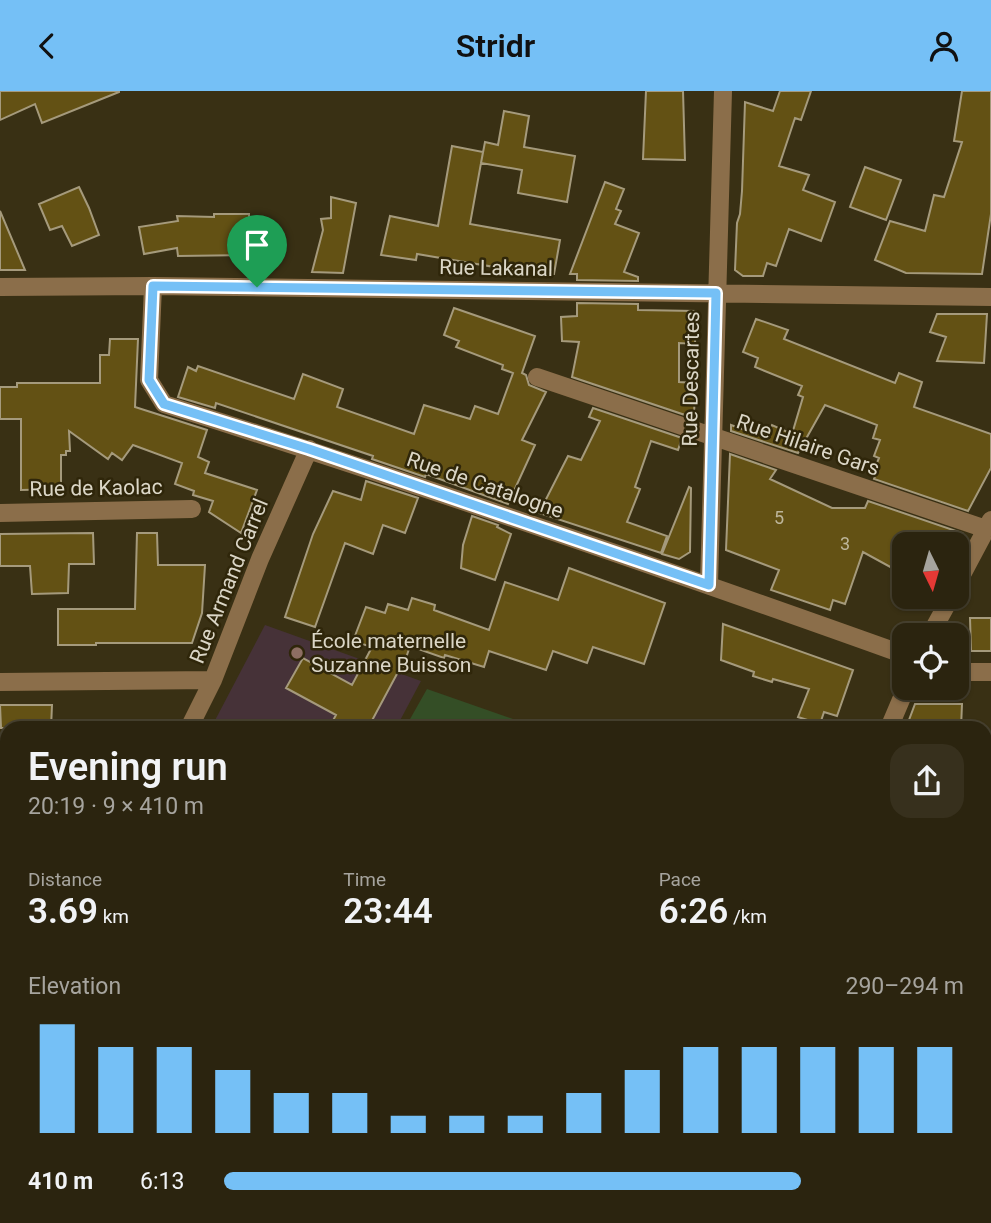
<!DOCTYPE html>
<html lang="en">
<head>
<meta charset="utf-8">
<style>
  body { margin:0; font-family:Roboto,sans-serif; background:#37301d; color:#f1f3f6; height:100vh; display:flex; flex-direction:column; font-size:26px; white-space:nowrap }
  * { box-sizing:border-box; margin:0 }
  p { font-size:23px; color:#a6a49e }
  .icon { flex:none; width:38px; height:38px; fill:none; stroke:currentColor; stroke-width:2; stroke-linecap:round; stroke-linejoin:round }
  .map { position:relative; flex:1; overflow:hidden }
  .sheet { position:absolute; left:0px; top:630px; width:992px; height:502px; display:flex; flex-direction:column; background:#2b240f; border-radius:21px 21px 0 0; box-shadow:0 2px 5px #0004,0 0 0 2px #47412f }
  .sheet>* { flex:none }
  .needle { width:46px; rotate:175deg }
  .tools { position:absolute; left:892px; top:441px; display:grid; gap:14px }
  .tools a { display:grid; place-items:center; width:77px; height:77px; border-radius:14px; background:#2b240f; box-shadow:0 2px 5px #0004,0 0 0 2px #47412f; font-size:35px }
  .pin { position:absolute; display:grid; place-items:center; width:60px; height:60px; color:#fff; margin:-72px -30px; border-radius:50% 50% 50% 0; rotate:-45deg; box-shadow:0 0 7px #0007 }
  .pin .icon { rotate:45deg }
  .round { display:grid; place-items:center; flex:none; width:74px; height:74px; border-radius:21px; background:#37301d }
  .summary { display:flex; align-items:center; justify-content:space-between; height:119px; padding:0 28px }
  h1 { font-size:38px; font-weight:600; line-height:52px }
  .stats { display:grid; grid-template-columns:repeat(3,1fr); gap:10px; height:119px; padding:7px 28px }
  .stats div { display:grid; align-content:center }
  .stats b { font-size:35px; font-weight:600 }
  .stats small { font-size:19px; font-weight:400 }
  .stats p { font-size:19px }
  .chart { height:196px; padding:14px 28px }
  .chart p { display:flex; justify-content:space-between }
  .chart svg { width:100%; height:126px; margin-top:7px; stroke:#75c0f6; stroke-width:6 }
  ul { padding:0 28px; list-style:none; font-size:23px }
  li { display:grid; grid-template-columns:112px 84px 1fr; align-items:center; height:52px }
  li i { height:18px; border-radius:9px; background:#75c0f6 }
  header { display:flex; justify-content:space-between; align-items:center; height:91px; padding:0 28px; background:#75c0f6; color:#111; font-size:32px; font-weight:600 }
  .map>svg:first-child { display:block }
  .education { fill:#463238 }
  .green { fill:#344e26 }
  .building { fill:#635114; stroke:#a59a7c; stroke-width:2 }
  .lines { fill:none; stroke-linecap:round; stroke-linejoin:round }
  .minor { stroke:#8b6e4a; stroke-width:18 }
  .route-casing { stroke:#fff; stroke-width:14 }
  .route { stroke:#75c0f6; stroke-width:9 }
  .education-dot { fill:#8d6e63; stroke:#2f260a; stroke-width:2.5 }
  .labels { text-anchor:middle; stroke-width:5; stroke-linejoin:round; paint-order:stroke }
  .number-label { font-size:18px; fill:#bdb59a }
  .street-label { font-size:21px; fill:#dbd6c6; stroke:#2f260a }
  .poi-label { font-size:21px; fill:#dbd6c6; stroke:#2f260a; text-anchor:start }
</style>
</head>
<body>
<header><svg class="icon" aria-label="back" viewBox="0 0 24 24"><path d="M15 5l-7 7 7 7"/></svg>Stridr<svg class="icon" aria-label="person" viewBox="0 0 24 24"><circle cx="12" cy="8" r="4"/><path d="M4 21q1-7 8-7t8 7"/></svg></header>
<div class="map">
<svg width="991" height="1132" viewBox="0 0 991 1132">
  <rect width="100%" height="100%" fill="#393014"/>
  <path class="education" d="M 265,534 L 421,590 L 396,637 L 211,637 Z"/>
  <path class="green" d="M 427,598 L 539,637 L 405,637 Z
    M 985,800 L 991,803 L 991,1132 L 696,1132 L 699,1125 L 985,1125 Z"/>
  <path class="building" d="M 0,0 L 119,0 L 119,1 L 42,32 L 35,13 L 0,29 Z
    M 646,0 L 683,0 L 685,69 L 643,68 Z
    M 780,0 L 811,0 L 801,29 L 795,27 L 779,75 L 809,84 L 803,99 L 835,111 L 821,150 L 789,138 L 776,175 L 767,172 L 763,185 L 743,185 L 735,179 L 737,132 L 740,123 L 742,100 L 745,11 L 773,20 Z
    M 962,0 L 991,0 L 991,123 L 982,183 L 906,182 L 875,169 L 890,130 L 925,140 L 934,104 L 944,106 L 962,51 L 954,50 Z
    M 504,20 L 529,25 L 524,56 L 575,65 L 567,111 L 518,102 L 522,79 L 481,72 L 485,51 L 498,54 Z
    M 452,55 L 483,61 L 470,133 L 560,149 L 554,183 L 536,183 L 417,163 L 416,169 L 381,164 L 390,125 L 438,135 Z
    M 865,76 L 901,89 L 886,129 L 850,116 Z
    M 605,91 L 624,98 L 616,118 L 621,120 L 615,133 L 639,142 L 624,181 L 638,186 L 638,190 L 577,189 L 577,183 L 570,183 Z
    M 79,96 L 89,117 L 99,144 L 72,155 L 62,135 L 50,139 L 39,113 Z
    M 331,106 L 356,112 L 343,182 L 312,181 L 323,139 L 321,128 L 331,127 Z
    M 0,120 L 25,179 L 0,179 Z
    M 214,123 L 249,123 L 250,164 L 178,165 L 177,157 L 144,163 L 139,136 L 178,130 L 177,125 L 214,126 Z
    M 577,212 L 638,213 L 638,219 L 696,220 L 695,253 L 679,252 L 679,291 L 695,292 L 694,327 L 572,286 L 579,251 L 562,250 L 561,226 L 577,225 Z
    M 454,217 L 535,245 L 522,282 L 526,284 L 529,294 L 546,301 L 522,349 L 535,354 L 508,413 L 426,383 L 425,386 L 372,368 L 373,365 L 216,312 L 215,317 L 178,306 L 188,276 L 196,280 L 198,275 L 294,308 L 303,283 L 343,298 L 337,316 L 414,343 L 424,314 L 470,328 L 475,315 L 498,323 L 513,282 L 502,278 L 503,274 L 456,256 L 459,250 L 444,244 Z
    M 937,223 L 987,223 L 984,272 L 937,270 L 946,246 L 930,241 Z
    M 756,228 L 788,239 L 784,248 L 895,292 L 899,282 L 922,291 L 914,316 L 991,343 L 991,377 L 968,420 L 874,388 L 877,380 L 874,379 L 879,367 L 874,365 L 880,349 L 873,347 L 877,334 L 825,314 L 798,362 L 731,340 L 731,334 L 767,347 L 772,334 L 792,343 L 803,306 L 798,304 L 802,295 L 755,276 L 758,267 L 743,261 Z
    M 110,248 L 138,248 L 135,316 L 207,339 L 198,366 L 209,371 L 205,382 L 257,399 L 241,442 L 209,421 L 213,410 L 193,404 L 194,400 L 175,393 L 182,372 L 133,354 L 122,369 L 112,362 L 108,368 L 69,340 L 70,360 L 66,360 L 66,364 L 61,364 L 61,398 L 21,399 L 21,328 L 0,328 L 0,296 L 17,296 L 17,292 L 100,292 L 100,264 L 109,264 Z
    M 593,317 L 682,347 L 678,359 L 651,350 L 635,396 L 640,398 L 627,431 L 667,445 L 661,462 L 539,422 L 568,365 L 581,369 L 600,330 L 589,326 Z
    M 730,363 L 776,379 L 770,388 L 832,417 L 865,417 L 868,410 L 962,442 L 956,453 L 905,453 L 905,484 L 863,461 L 845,513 L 833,509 L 830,519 L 771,499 L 779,479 L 726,459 Z
    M 366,390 L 418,407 L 405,442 L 383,434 L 373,463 L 345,452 L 315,536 L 285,526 L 313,443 L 333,400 L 361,409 Z
    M 689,396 L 691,397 L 690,461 L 679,468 L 662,463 Z
    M 472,425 L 498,434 L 497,436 L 511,443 L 495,489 L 461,477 L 463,454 Z
    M 93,442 L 94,473 L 69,473 L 68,502 L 32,503 L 30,475 L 0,475 L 0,443 Z
    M 137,442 L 157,442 L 158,474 L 205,474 L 202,522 L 192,552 L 96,552 L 96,554 L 58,554 L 58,518 L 135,518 Z
    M 569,477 L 665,512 L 644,573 L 593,556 L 587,572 L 553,560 L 546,579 L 489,560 L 484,576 L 445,564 L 444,567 L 410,555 L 401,582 L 398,581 L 368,637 L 329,637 L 336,624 L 286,597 L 303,567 L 352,594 L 372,556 L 353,550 L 366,516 L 385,522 L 388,513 L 408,519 L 412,507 L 435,514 L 434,519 L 489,539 L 505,491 L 558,509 Z
    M 970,527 L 991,527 L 991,560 L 971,560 Z
    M 723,533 L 853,579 L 837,625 L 824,621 L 820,633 L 798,626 L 809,598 L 773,588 L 772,591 L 753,585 L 754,581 L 721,569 Z
    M 915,613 L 962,613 L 961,637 L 906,637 Z
    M 0,614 L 52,614 L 51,637 L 1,637 Z"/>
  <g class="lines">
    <path class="minor" d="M 153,195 L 149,289 L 164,313 C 413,391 659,476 905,564
      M 0,196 L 153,195 L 991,206
      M 537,286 L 986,438
      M 0,422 L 192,418
      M 709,493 L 723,0
      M 957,493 L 991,429
      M 930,544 L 951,506
      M 957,581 L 991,581
      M 0,591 L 213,589
      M 189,637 L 213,589 L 260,468 L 309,358
      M 889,637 L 906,597
      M 0,839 L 7,842
      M 0,917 L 7,917
      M 0,1069 L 7,1068
      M 559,1125 L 571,1132
      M 670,1132 L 674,1125"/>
  </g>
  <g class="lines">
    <defs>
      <path id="route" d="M 153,195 L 716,202 L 709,494 L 309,358 L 164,313 L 149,289 Z"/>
    </defs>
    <use href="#route" class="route-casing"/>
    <use href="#route" class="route"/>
  </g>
  <circle class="education-dot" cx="297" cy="562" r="7"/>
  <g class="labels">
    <g class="number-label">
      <text x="779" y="433">5</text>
      <text x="845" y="459">3</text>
    </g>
    <g class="street-label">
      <text transform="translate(496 177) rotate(1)" y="7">Rue Lakanal</text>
      <text transform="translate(691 288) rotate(-89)" y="7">Rue Descartes</text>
      <text transform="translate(808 354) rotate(19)" y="7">Rue Hilaire Gars</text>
      <text transform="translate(485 394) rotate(19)" y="7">Rue de Catalogne</text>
      <text transform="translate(96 397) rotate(-1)" y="7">Rue de Kaolac</text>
      <text transform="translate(229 490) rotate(-68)" y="7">Rue Armand Carrel</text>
    </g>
    <g class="poi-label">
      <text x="311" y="557">École maternelle<tspan x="311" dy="24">Suzanne Buisson</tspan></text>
    </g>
  </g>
</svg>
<div class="tools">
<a><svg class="needle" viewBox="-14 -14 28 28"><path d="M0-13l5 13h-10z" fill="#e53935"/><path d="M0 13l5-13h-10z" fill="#a6a49e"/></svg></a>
<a><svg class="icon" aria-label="locate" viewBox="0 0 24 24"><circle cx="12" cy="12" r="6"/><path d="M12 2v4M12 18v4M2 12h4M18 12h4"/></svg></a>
</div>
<div class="pin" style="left:257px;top:196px;background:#1e9e55"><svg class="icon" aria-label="arrive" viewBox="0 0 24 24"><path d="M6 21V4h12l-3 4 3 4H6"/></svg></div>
<section class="sheet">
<div class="summary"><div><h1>Evening run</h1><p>20:19 · 9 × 410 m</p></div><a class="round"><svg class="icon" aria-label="share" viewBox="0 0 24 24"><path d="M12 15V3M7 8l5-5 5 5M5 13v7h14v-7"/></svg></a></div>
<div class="stats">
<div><p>Distance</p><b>3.69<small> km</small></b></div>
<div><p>Time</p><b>23:44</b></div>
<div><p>Pace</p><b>6:26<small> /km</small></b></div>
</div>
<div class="chart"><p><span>Elevation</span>290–294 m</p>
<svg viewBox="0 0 160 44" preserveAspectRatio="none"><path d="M5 44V6M15 44V14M25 44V14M35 44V22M45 44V30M55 44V30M65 44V38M75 44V38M85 44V38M95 44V30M105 44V22M115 44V14M125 44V14M135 44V14M145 44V14M155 44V14"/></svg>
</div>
<ul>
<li><b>410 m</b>6:13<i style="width:78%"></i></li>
</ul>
</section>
</div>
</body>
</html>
